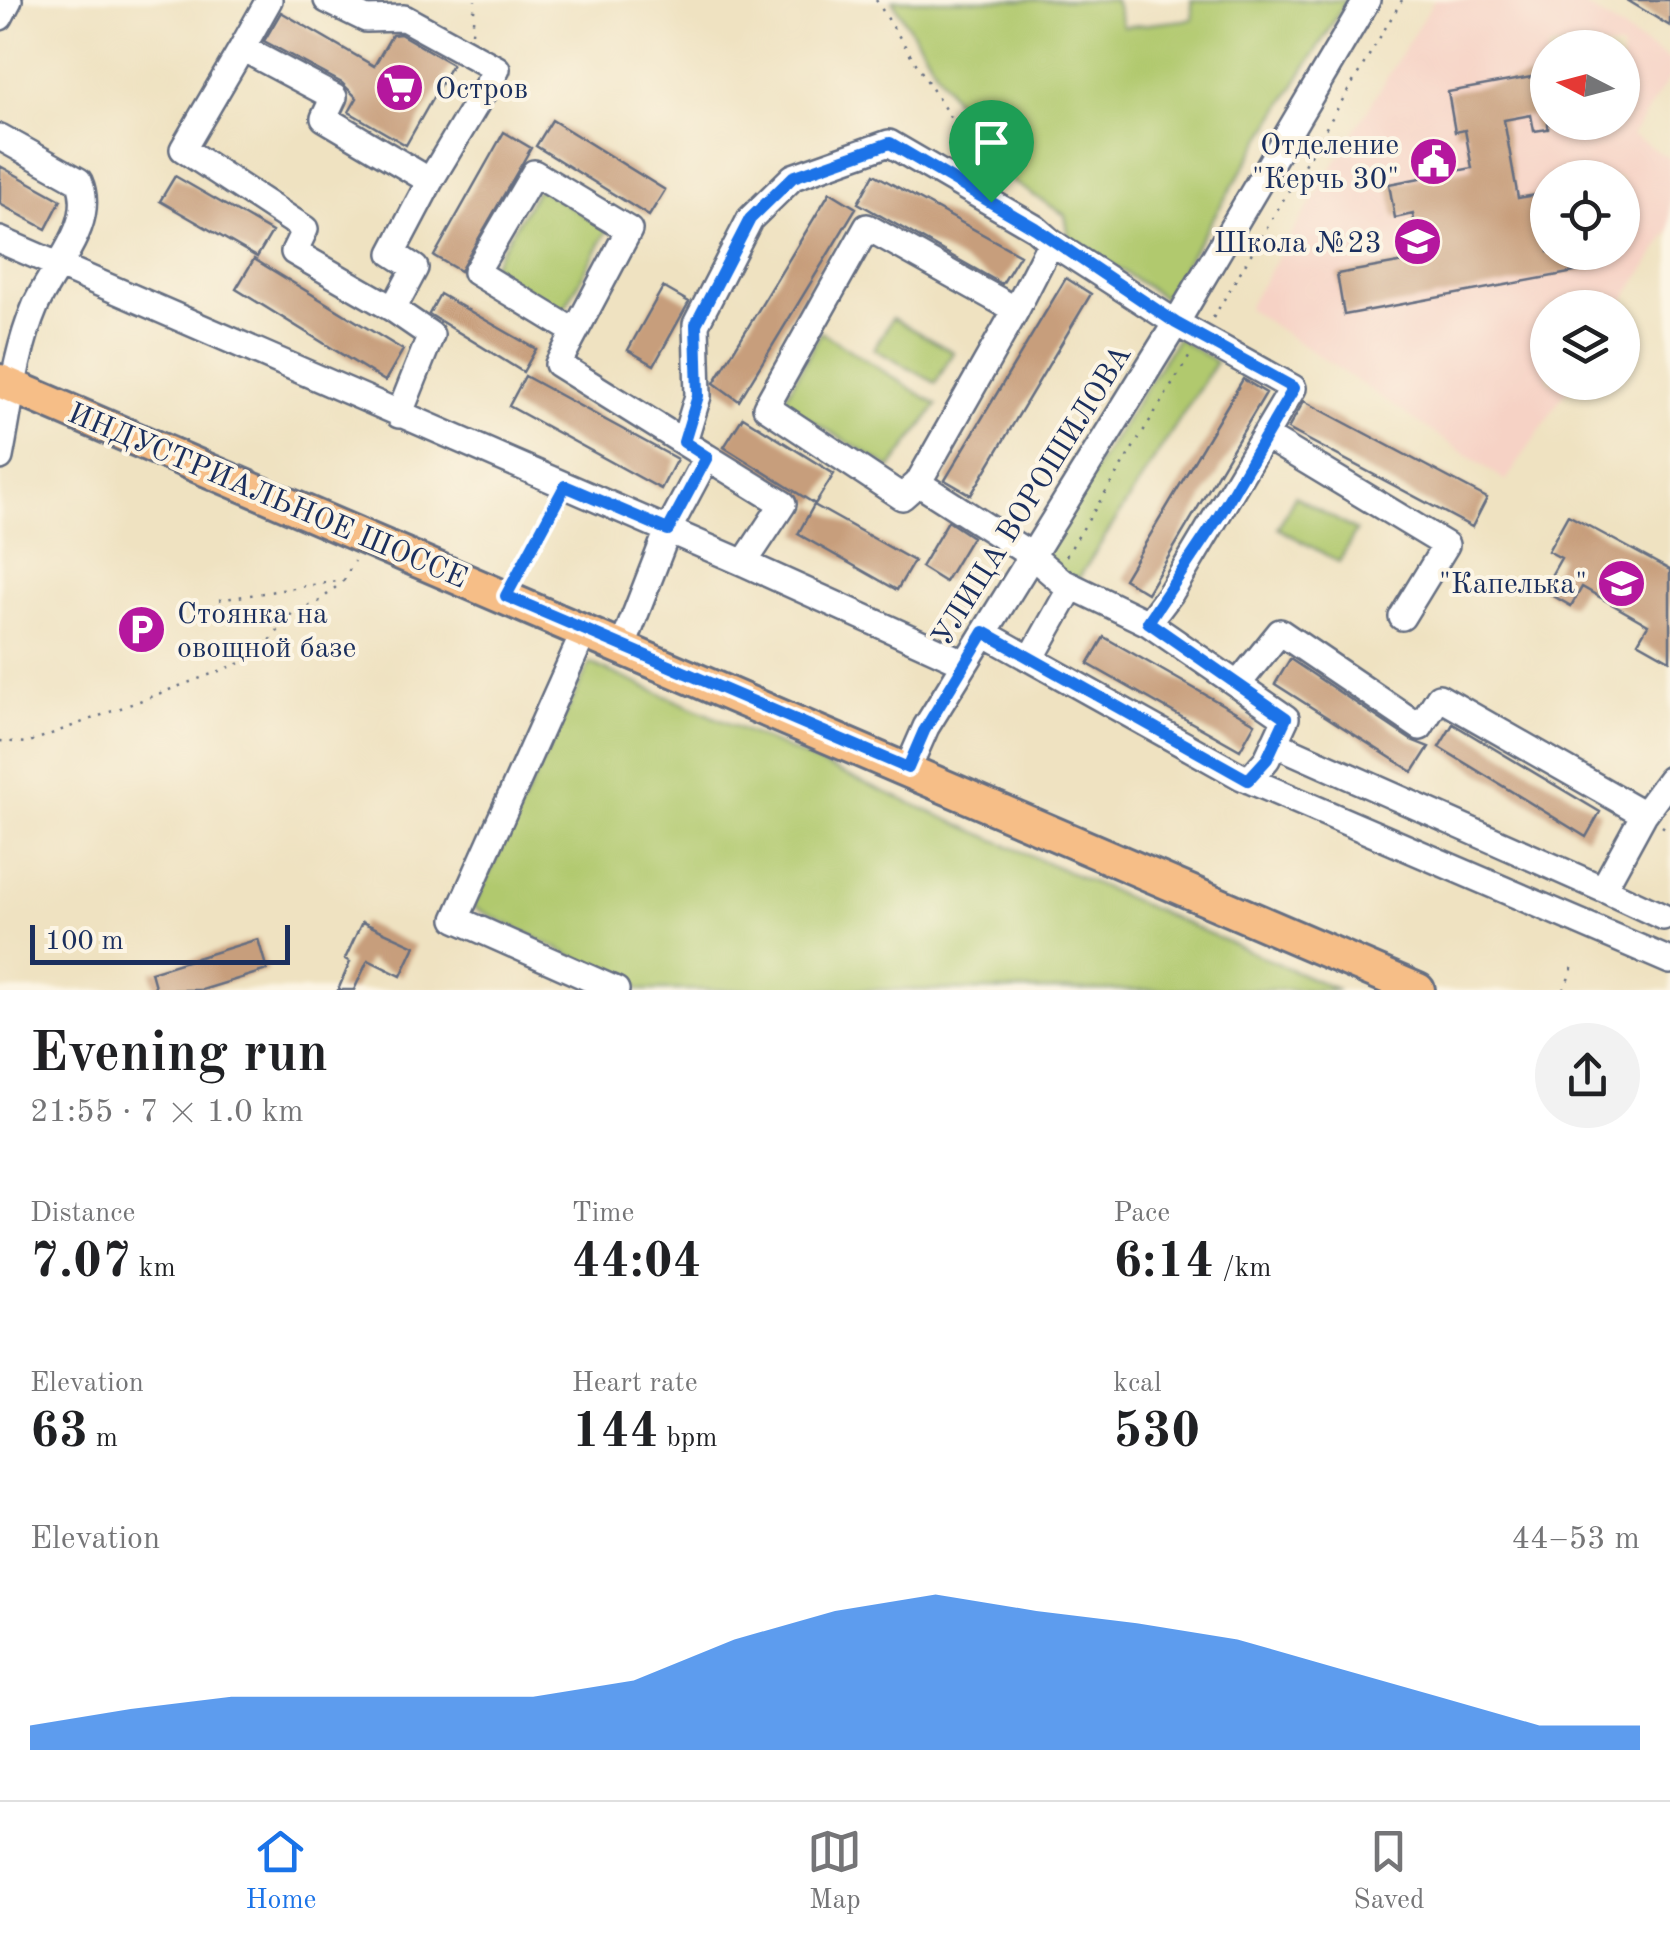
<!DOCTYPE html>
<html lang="en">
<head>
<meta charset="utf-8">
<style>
  body { margin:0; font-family:"Old Standard TT",serif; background:#f2f2f2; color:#202124; height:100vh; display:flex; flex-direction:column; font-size:38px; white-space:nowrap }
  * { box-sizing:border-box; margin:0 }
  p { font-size:32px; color:#757577 }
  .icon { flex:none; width:55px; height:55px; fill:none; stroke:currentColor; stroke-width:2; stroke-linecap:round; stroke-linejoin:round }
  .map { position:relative; height:990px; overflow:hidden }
  .side { display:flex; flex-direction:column; background:#fff; flex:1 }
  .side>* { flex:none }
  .needle { width:65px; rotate:276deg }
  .tools { position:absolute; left:1530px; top:30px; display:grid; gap:20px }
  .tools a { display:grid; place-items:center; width:110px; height:110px; border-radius:50%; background:#fff; box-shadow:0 2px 8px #0004; font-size:50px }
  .scale { position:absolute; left:30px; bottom:25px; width:260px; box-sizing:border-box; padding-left:10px; border:5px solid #1b2f5e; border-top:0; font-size:28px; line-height:35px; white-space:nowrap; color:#1b2f5e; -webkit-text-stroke:8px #fcf5e5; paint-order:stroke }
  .pin { position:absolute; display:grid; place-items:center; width:85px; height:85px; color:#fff; margin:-102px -42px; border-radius:50% 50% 50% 0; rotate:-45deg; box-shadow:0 0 10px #0007 }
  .pin .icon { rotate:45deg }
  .round { display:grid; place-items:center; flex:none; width:105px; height:105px; border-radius:52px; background:#f2f2f2 }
  .summary { display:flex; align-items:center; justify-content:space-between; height:170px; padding:0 30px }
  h1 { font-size:55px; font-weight:600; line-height:75px }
  .figures { display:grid; grid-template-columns:repeat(3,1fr); gap:15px; height:170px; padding:10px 30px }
  .figures div { display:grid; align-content:center }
  .figures b { font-size:50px; font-weight:600 }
  .figures small { font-size:28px; font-weight:400 }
  .figures p { font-size:28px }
  .chart { height:280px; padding:20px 30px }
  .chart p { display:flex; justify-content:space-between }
  .chart svg { width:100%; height:180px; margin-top:10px; fill:#1a73e8; opacity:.7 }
  .menu { display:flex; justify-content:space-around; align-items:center; height:140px; border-top:2px solid #e0e0e0; background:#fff; font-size:28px; color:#757577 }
  .menu a { display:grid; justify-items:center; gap:5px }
  .menu .active { color:#1a73e8 }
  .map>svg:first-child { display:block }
  .built { fill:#f6d2c5; fill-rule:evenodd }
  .green { fill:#b1c96e; stroke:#667c66; stroke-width:2.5 }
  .building { fill:#c79e7b }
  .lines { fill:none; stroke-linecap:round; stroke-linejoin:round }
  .minor-casing { stroke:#656e81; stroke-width:30 }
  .major-casing { stroke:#656e81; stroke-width:38 }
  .path { stroke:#656e81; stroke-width:2.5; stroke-dasharray:2.5 8; stroke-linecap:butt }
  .minor { stroke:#fff; stroke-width:25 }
  .major { stroke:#f6be87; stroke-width:32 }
  .route-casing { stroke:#fff; stroke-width:20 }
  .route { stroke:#1a73e8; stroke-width:12 }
  .labels { text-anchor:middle; stroke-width:8; stroke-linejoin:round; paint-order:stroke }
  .poi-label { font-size:30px; fill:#1b2f5e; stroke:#fcf5e5; text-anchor:end }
  .street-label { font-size:30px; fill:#1b2f5e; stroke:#fcf5e5 }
</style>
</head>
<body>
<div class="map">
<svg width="1670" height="990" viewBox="0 0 1670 990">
  <rect width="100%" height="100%" fill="#fcf5e5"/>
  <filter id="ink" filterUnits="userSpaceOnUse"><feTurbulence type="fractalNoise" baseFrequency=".01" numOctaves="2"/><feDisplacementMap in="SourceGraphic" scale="20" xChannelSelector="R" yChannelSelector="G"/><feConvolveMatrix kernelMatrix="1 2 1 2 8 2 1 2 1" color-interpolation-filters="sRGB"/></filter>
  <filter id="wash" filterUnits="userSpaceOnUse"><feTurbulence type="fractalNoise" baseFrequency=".0048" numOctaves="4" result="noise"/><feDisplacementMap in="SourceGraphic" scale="40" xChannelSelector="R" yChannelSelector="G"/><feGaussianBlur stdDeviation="2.25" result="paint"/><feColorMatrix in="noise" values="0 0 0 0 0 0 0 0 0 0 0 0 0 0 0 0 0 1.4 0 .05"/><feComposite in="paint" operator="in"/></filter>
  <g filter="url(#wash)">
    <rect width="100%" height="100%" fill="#efe2c1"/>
    <path class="built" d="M 1434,0 L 1576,0 L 1670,60 L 1670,77 L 1632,135 L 1670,159 L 1670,231 L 1620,307 L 1548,308 L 1548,382 L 1571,383 L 1506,481 L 1247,308 ZM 1548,48 L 1622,48 L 1622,122 L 1548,122 ZM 1548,178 L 1622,178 L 1622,252 L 1548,252 Z"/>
    <path class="green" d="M 892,0 L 1115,0 L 1123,27 L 1193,19 L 1191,0 L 1347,0 L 1164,298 L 1069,237 L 1065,215 L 1002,175 Z
      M 538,188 L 608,229 L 562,313 L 489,269 Z
      M 892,318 L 953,352 L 936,383 L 874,349 Z
      M 821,332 L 937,405 L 891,468 L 782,403 Z
      M 1177,338 L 1216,362 L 1077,581 L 1039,557 Z
      M 1295,496 L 1356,531 L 1339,562 L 1278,528 Z
      M 590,663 L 1338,990 L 641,990 L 473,907 Z"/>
    <g id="blocks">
      <path class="building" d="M 1627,0 L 1670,0 L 1670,26 Z
        M 281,12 L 374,66 L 392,35 L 400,34 L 452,64 L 406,145 L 349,112 L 357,98 L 342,83 L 264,41 Z
        M 1548,74 L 1548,129 L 1534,131 L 1531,115 L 1504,120 L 1518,198 L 1548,193 L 1548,252 L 1598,252 L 1601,267 L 1344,315 L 1337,274 L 1421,259 L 1413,214 L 1395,218 L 1389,184 L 1472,168 L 1465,130 L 1455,132 L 1448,92 Z
        M 552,120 L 665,190 L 649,216 L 536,146 Z
        M 504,132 L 531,148 L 460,271 L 434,256 Z
        M 0,166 L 61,200 L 46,229 L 0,204 Z
        M 874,174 L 1020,255 L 1002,284 L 858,203 Z
        M 175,176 L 272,232 L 257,257 L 160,201 Z
        M 830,192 L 856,208 L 739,401 L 714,383 Z
        M 254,259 L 403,350 L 385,381 L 236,289 Z
        M 1066,278 L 1091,294 L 971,495 L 945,480 Z
        M 663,287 L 689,302 L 654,365 L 628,350 Z
        M 440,294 L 536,349 L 523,372 L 429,314 Z
        M 525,376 L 677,459 L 661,489 L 509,406 Z
        M 1243,379 L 1266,393 L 1147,593 L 1124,579 Z
        M 1304,401 L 1487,498 L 1472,527 L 1288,429 Z
        M 743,417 L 834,474 L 815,504 L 724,447 Z
        M 814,505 L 914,561 L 897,590 L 798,534 Z
        M 1568,515 L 1670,570 L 1670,660 L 1638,642 L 1648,625 L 1582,587 L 1571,606 L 1543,590 L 1561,558 L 1548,551 Z
        M 948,521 L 972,537 L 945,582 L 921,567 Z
        M 1104,637 L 1255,723 L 1240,750 L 1088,664 Z
        M 1290,659 L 1411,740 L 1429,747 L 1413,772 L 1275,684 Z
        M 1453,724 L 1600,812 L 1586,837 L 1439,747 Z
        M 362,922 L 415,946 L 401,976 L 368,960 L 354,990 L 338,990 L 350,962 L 345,959 Z
        M 258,939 L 267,970 L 202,990 L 156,990 L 151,972 Z"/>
    </g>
  </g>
  <g filter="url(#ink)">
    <use href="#blocks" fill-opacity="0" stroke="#656e81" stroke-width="2.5"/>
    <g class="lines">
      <defs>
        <path id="minor" d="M 327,0 L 366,19 L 404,18 L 497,69 L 430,181
          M 0,17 L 9,0
          M 242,48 L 269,0
          M 0,137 L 79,181 C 98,224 51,269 35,307 C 15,354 10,407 0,457
          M 867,227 L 1016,310 L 918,483 L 902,497 L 766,407 Z
          M 0,240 L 744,563 L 965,663
          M 393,309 L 294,252 L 305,229 L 183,149 L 242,48 L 334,97 L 324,118 L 430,181 L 392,253 L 415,268 L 393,309 L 431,335 L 399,415
          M 1016,310 L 1051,242 L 1176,323 L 1293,388 L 1170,594 L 1148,623
          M 575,332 L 629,230 L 534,173 L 476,272 L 575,332 L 558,364 L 707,457 L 668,530 L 623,646
          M 1267,437 L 1446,545 L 1402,617
          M 684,442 L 698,396 L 696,324 L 750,219 L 793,177 L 889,143 L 1035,228 L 1051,242
          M 707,457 L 783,504 L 744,563
          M 918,483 L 1031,555 L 1061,581 L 1148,623 L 1286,718 L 1267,759 L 1249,780
          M 585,630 L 456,919 L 616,990
          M 984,633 L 1242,777 L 1670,961
          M 1032,657 L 1072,586
          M 1238,684 L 1280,632 L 1420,727 L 1439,697 L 1644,814 L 1603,889 L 1274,743
          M 908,768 L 926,727 L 1176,323 L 1367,0
          M 1644,814 L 1670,779
          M 1603,889 L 1663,917"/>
        <path id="major" d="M 0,381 L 1418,990"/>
      </defs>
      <use href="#minor" class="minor-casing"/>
      <use href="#major" class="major-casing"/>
      <path class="path" d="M 876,0 L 986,174
        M 472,32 L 475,0
        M 1213,318 L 1402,0
        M 1066,556 L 1191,354
        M 516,577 L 555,505
        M 219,600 L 344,580 L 354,561
        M 0,741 L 27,743 L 257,657 L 293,612 L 320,601 L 344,580
        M 1662,826 L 1670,832
        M 1564,990 L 1575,961"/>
      <use href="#minor" class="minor"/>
      <use href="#major" class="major"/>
    </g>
  </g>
  <g class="lines" filter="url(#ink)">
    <defs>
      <path id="route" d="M 890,143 L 1035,228 L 1176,323 L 1294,388 L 1219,516 L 1148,622 L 1286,718 L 1267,759 L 1248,780 L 984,632 L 924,731 L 908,768 L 506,596 L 565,486 L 668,530 L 707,457 L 684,442 L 698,396 L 696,324 L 750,219 L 793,177 Z"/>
    </defs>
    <use href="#route" class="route-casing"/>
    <use href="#route" class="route"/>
  </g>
  <defs>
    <symbol id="supermarket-disc" viewBox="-11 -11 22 22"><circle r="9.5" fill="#b5179e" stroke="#fcf5e5"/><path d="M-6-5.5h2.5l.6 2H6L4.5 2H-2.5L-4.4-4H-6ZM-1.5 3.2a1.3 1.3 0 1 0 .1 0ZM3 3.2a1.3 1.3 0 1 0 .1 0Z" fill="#fff"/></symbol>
    <symbol id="civic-disc" viewBox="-11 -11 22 22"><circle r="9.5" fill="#b5179e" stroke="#fcf5e5"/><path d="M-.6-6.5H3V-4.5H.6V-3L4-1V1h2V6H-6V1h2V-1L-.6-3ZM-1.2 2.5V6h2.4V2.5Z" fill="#fff"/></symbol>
    <symbol id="school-disc" viewBox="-11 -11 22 22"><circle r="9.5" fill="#b5179e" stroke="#fcf5e5"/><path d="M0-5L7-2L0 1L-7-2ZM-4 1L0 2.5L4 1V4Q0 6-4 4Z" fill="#fff"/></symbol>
    <symbol id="parking-disc" viewBox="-11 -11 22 22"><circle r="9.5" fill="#b5179e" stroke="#fcf5e5"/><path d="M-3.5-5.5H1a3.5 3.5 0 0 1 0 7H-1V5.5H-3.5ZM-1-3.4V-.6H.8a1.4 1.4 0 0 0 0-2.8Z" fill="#fff"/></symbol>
  </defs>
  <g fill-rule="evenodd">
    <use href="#supermarket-disc" x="372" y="60" width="55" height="55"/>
    <use href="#civic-disc" x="1406" y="134" width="55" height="55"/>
    <use href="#school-disc" x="1390" y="214" width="55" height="55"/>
    <use href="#school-disc" x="1594" y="556" width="55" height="55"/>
    <use href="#parking-disc" x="114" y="602" width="55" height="55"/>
  </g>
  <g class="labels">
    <g class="poi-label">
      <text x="435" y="98" text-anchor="start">Остров</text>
      <text x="1399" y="154">Отделение<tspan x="1399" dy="34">"Керчь 30"</tspan></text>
      <text x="1382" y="252">Школа №23</text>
      <text x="1587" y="593">"Капелька"</text>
      <text x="177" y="623" text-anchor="start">Стоянка на<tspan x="177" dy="34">овощной базе</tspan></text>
    </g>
    <g class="street-label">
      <text transform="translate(268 495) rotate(23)" y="10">ИНДУСТРИАЛЬНОЕ ШОССЕ</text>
      <text transform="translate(1031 495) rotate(-58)" y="10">УЛИЦА ВОРОШИЛОВА</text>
    </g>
  </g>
</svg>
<div class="tools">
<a><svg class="needle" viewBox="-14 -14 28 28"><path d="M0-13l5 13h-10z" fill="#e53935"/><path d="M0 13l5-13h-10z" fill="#757577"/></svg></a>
<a><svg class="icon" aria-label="locate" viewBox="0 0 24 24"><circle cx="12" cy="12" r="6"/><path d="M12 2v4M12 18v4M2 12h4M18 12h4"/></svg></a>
<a><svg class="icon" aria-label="layers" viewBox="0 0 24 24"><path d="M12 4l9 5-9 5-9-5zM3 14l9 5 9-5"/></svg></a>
</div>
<div class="scale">100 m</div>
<div class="pin" style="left:991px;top:202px;background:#1e9e55"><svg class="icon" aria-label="arrive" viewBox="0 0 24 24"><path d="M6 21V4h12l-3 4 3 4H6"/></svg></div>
</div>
<section class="side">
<div class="summary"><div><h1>Evening run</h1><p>21:55 · 7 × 1.0 km</p></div><a class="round"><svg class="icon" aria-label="share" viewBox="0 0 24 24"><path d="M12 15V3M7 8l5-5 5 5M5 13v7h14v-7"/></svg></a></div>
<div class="figures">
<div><p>Distance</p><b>7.07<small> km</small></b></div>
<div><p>Time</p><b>44:04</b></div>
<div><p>Pace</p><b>6:14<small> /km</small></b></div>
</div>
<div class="figures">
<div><p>Elevation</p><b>63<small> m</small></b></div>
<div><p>Heart rate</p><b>144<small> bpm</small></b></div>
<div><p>kcal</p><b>530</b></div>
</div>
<div class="chart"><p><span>Elevation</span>44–53 m</p>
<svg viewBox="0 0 160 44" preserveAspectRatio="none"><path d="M0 44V38L10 34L20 31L30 31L40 31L50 31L60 27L70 17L80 10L90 6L100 10L110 13L120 17L130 24L140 31L150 38L160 38V44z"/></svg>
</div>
</section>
<nav class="menu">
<a class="active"><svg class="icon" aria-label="home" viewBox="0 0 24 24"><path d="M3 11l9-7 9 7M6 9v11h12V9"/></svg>Home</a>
<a><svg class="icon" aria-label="map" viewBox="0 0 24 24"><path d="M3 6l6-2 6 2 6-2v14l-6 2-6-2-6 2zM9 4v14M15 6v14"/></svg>Map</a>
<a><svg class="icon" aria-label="saved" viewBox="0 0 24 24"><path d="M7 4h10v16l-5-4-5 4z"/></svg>Saved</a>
</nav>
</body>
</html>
